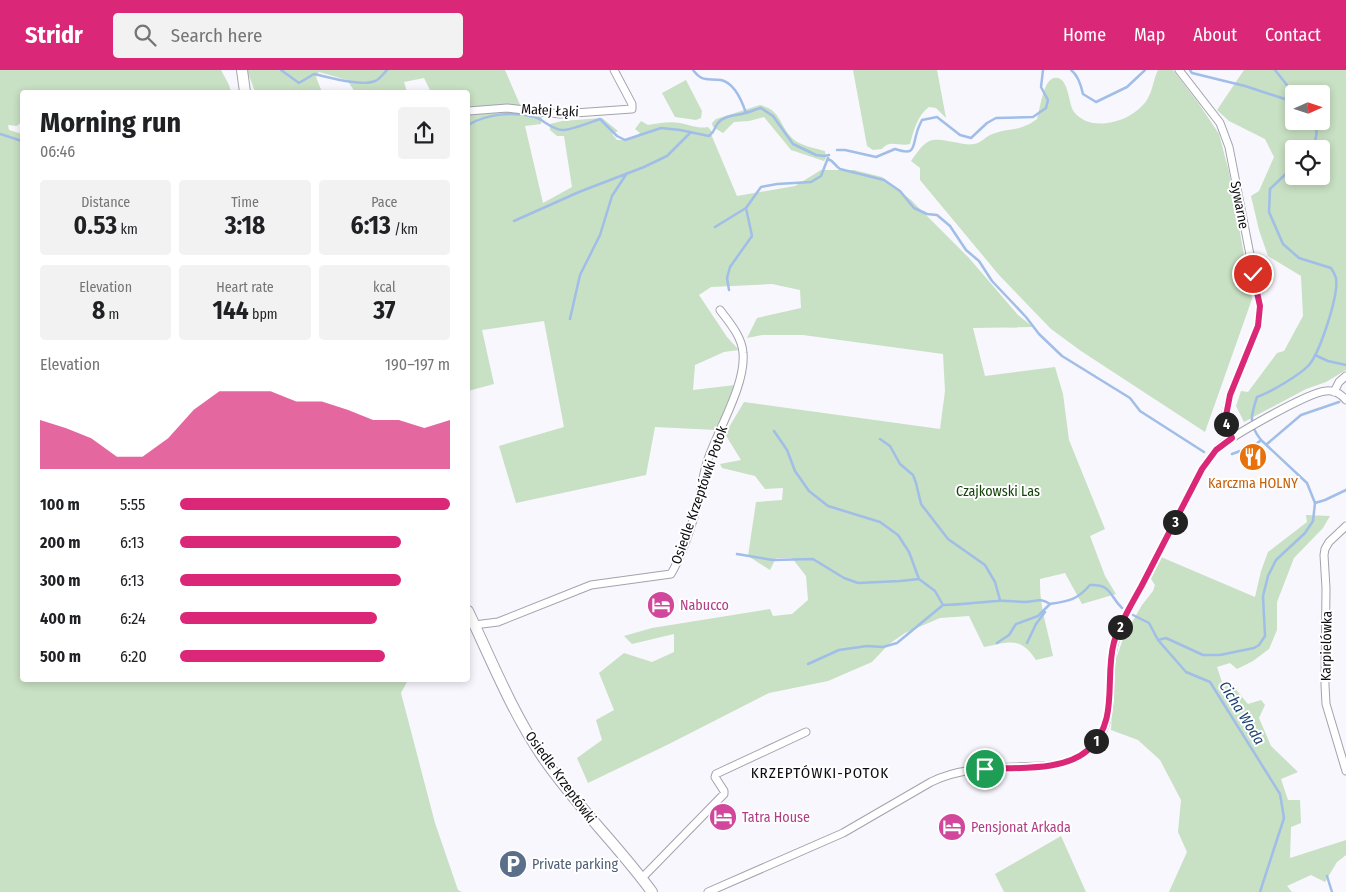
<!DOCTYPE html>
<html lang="en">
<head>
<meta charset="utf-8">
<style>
  body { margin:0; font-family:"Fira Sans Condensed",sans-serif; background:#f2f2f2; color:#202124; height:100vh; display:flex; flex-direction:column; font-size:19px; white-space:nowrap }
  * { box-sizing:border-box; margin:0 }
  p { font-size:16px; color:#757577 }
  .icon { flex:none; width:28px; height:28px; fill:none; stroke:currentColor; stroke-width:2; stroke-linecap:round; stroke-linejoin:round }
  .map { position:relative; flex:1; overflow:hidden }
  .panel { position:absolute; left:20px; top:20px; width:450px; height:592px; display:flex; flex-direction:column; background:#fff; border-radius:5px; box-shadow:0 2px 8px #0003 }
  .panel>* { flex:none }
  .needle { width:32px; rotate:87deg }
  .fabs { position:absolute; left:1285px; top:15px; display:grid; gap:10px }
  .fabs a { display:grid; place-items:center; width:45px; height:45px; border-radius:5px; background:#fff; box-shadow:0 2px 8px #0003; font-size:25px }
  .pin { position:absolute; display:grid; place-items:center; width:42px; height:42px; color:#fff; margin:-21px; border:2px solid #fff; border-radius:50%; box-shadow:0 1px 5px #0007 }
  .km { position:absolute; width:25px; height:25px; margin:-12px; border-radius:50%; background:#222; color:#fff; font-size:14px; line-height:25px; text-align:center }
  .round { display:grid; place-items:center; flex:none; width:52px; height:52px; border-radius:5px; background:#f2f2f2 }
  .head { display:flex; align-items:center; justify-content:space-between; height:85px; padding:0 20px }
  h1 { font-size:28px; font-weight:700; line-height:38px }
  .stats { display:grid; grid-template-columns:repeat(3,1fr); gap:8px; height:85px; padding:5px 20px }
  .stats div { display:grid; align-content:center; border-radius:5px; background:#f2f2f2; text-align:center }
  .stats b { font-size:25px; font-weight:700 }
  .stats small { font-size:14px; font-weight:400 }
  .stats p { font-size:14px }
  .chart { height:140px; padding:10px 20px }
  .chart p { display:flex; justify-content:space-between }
  .chart svg { width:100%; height:90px; margin-top:5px; fill:#db2777; opacity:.7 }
  ul { padding:0 20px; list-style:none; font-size:16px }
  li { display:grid; grid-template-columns:80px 60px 1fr; align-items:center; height:38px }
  li i { height:12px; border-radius:6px; background:#db2777 }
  header { display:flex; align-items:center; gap:30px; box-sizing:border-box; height:70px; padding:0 25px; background:#db2777; color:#fff }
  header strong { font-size:24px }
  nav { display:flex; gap:28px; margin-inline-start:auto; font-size:18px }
  .search { width:350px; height:45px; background:#f2f2f2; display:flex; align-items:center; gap:12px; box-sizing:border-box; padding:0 18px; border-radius:5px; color:#757577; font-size:19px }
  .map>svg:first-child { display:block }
  .green { fill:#c8e0c3; fill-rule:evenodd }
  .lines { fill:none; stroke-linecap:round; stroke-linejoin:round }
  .stream { stroke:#a0bee7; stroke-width:2.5 }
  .minor-casing { stroke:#a3a2b0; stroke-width:9 }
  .secondary-casing { stroke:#a3a2b0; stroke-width:12 }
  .minor { stroke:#fff; stroke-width:7 }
  .secondary { stroke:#fff; stroke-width:10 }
  .route-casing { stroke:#fff; stroke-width:10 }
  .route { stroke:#db2777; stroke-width:6 }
  .labels { text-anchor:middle; stroke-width:4; stroke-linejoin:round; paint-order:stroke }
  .street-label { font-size:14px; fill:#0d0c11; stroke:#fff }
  .food-label { font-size:14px; fill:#c56008; stroke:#fff }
  .park-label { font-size:14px; fill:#13410a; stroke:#fff }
  .hotel-label { font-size:14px; fill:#b23c85; stroke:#fff; text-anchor:start }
  .service-label { font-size:14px; fill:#4e5e75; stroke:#fff; text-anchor:start }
  .water-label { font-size:15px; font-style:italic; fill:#1a4073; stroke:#fff }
  .neighbourhood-label { font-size:15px; letter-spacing:1px; fill:#0d0c11; stroke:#fff }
</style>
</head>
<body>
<header>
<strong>Stridr</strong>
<div class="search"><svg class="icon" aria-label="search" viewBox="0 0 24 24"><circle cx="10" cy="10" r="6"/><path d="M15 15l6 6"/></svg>Search here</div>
<nav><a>Home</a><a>Map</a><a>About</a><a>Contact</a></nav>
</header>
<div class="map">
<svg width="1346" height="822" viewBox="0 0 1346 822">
  <rect width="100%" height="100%" fill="#f8f7fd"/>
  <path class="green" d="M 0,0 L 221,0 L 229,15 L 231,22 L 22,22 L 22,51 L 17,56 L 8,55 L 9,60 L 22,64 L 22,610 L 408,610 L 401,623 L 435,753 L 458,820 L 462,822 L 0,822 Z
    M 247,0 L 505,0 L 521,37 L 468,39 L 468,22 L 431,22 L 424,8 L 404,12 L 407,22 L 355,22 L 347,10 L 319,2 L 316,7 L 322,22 L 255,22 Z
    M 853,0 L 937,0 L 946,48 L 936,38 L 929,37 C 917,46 914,60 910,74 C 900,77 890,69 882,79 L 873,80 L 867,76 Z
    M 1158,0 L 1173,0 L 1199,34 L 1219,64 L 1229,102 L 1252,229 L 1205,362 L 1081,281 L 1051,259 L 999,205 L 920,110 L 920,98 L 911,91 C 928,67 929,67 959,73 C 963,74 969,75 974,74 C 981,73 984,68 990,65 C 1008,57 1018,63 1037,49 C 1040,40 1043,10 1054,8 C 1069,5 1068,34 1074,42 C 1087,58 1110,55 1127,47 C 1136,42 1145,35 1149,26 C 1153,18 1154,8 1158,0 Z
    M 1244,0 L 1346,0 L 1346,300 L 1326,312 L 1306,319 L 1244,352 L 1236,336 L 1241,321 L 1248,322 L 1277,283 L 1284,281 L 1303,246 L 1301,206 L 1268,186 L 1259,160 L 1251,126 L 1259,121 L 1274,87 L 1265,69 L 1229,51 L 1217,40 ZM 1294,24 L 1321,24 L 1321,51 L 1294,51 ZM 1294,79 L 1321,79 L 1321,106 L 1294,106 Z
    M 686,10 L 702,41 L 701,48 L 696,50 L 675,47 L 662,23 Z
    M 760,35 C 781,40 779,55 792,68 C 800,76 815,78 825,81 L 826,88 L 824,91 L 791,80 L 764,47 L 749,51 L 734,52 L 723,63 L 713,57 L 712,53 L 716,49 Z
    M 497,42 L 521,42 L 542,47 L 541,54 L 525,56 L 543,133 L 572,117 L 564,66 L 557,66 L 550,60 L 550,54 L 562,51 L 602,48 L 618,61 L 612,64 L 617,70 C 626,70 633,69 640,63 L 635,59 L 641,51 L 648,55 C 659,53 669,51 680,53 C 691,55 698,59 708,57 L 713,63 L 711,64 L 737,126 L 795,116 L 821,100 L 854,100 L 882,107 L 911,130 L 969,188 L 1018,245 L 1033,257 L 973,258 L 985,306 L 1055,297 L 1063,324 L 1069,370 L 1105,459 L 1090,466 L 1105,506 L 1116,524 L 1082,534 L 1065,503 L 1040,509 C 1039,536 1048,560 1053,586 L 1036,590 C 1020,566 1009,572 984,577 L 969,546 L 940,548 L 905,563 L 889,574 L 872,592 L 828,611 L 769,623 L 669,674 L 588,713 L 577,688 L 602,670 L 596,650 L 614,640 L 599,603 L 624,583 L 652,592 L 674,582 L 674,564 L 632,574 L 624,566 L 652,558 L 770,539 L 773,546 L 792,544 L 808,530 L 806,506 L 792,488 L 776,488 L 770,500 L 748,486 L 756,432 L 782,430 L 783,418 L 765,419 L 755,406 L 722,398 L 720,394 L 741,390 L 725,364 L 744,332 L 940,359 L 945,321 L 943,284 L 803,265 L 762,265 L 747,268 L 757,248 L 801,238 L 800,220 L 772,214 L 711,217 L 699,225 L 727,267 L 739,280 L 724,282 L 695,295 L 693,320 L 735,315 L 716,360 L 655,357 L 646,405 L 516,433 L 499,376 L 564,357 L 544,251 L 482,260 L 494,314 L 468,321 L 468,44 Z
    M 1306,445 L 1330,446 L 1323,458 L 1294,488 L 1277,532 L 1277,560 L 1269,579 L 1253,591 L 1237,599 L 1230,593 L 1217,597 L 1222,612 L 1233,616 L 1248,634 L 1261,630 L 1265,635 L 1259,648 L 1271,676 L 1298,702 L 1281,709 L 1288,730 L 1300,730 L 1301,753 L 1291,757 L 1290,788 L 1346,770 L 1346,785 L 1337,792 L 1325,812 L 1311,805 L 1287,816 L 1292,822 L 1169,822 L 1187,782 L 1178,762 L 1181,730 L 1160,690 L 1138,670 L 1111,660 L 1115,592 L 1124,566 L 1142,535 L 1153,521 L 1155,515 L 1151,509 L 1161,487 L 1255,527 L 1261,501 L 1268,482 L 1307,452 Z
    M 1061,766 L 1086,822 L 1004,822 L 995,804 Z"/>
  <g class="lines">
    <path class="stream" d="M 281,0 L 299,13 L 314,4 C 328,7 362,17 375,11 C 379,10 384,3 387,0
      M 693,0 C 703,13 707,8 721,10 C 735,13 742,31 746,43
      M 1071,0 C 1078,5 1081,15 1083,24 L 1096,32 L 1127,17 L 1145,0
      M 1190,0 L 1192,3 L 1245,16 L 1294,32
      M 1275,0 L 1294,24
      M 468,55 C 486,44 514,41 535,47 C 544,50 552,60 563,60 C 571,60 591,52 600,49 L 617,66 L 625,70 L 661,58 L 680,60 L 709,66 C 717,59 713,59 718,53 C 724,45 737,46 745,43 C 751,42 755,39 761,38 L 773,46 L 793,74 L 816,85 L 824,86 L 829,85
      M 0,64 L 22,71
      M 1310,79 C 1317,70 1318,62 1315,51
      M 837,80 L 845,80 L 876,87 L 895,79 C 916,86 912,78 917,62 C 918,58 920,54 922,50 L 937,47 L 960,65 L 971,68 L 987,53 L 996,48 L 1033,47 L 1046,38 L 1048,30 L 1041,17 L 1043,0
      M 828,89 C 834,91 835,96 840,99 L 884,110 L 900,121 L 914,138 L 927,144 L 937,145 L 950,156 L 966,180 L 979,191 L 992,211 L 1026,247 L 1039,264 L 1062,286 L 1130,328 L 1140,341 L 1204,382
      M 514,151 L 579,122 L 644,97 L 667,86 L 690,63
      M 715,157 L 746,138 L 761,117 L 777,114 L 811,112 L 821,106 L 828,88
      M 729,220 L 727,208 L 730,197 L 752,166 L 746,138
      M 570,249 L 580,205 L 600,165 L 612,126 L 627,103
      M 1315,285 L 1328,291 L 1346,295
      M 774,361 L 787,380 L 795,401 L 809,421 L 828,436 L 880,452 L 898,465 L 909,482 L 919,509
      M 880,369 L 890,376 L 900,394 L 913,405 L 916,413 L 921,434 L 948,469 L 985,495 L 995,512 L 1000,530
      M 1267,374 L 1301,345 L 1339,332
      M 1232,384 L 1254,376 L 1261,370
      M 1315,433 L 1325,430 L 1346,420
      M 737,484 L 773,490 L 813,489 L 844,508 L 858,513 L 900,511 L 919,509 L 935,521 L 943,535 C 961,535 979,532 997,531 C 1006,530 1015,532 1024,532 C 1036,532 1039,527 1050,534 C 1069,531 1077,530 1090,515 C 1112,514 1109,526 1122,538
      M 1133,545 L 1149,553 L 1158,570
      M 997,573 L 1009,565 L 1016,554 L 1038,546 L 1050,534
      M 1027,573 L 1036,554 L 1045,542
      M 808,594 L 839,580 L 867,576 L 883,577 L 897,573 L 943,535
      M 1327,806 L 1332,822
      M 1260,822 L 1284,748 L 1280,724 L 1210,612 L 1186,602 L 1158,570 L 1166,568 L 1203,585 L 1220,585 L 1254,578 L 1259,575 L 1265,566 L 1263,526 L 1268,506 L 1276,490 L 1305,463 L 1313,451 L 1315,433 L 1307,413 L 1261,370 C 1248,354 1251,345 1257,327 C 1269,323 1300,305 1309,295 C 1320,282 1339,225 1336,208 C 1335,205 1333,201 1331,198 L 1299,188 L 1283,174 L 1269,142 L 1270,119 L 1294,96"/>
    <defs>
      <path id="minor" d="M 1179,0 L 1220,53 L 1229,77 L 1260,236 L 1258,256 L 1230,325 L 1226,343 L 1226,355 L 1232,368
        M 468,41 L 507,38 L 560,44 L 632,39 L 632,34 L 614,0
        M 1334,322 L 1339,312 L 1346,306
        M 1346,456 L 1329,472 L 1325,479 L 1324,485 L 1326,518 L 1325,615 L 1326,634 L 1346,701
        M 474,555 L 498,552 L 591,515 L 671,504 C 682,485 690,461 696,440 C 701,424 702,408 707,392 C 717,361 746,315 743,283 C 742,267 730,253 720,240
        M 642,808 L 724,724 L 724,721 L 715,707 L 716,704 L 806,662
        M 708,822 L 843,763 L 931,712 C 957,699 987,698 1016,697 C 1037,696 1058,697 1076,688 C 1123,663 1104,616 1114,575 C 1119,554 1131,536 1141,517 C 1161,478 1182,438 1202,399 C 1207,393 1211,385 1216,380 C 1229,367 1309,322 1326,321 C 1334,320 1341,324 1346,330"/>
      <path id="secondary" d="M 242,0 L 245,22
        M 468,541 C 491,589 512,642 542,686 C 575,735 618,775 652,822"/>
    </defs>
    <use href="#minor" class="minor-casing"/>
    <use href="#secondary" class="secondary-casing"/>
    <use href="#minor" class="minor"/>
    <use href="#secondary" class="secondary"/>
  </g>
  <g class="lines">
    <defs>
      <path id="route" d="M 985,699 C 1017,697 1063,702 1088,680 C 1120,651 1104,609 1114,572 C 1120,553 1131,535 1141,517 C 1161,478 1182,438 1202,399 L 1216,380 L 1232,368 L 1225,351 L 1230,325 L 1258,256 L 1260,236 L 1253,204"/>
    </defs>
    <use href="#route" class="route-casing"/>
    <use href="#route" class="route"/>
  </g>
  <defs>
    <symbol id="restaurant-disc" viewBox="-11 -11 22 22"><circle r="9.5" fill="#e8710a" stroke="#fff"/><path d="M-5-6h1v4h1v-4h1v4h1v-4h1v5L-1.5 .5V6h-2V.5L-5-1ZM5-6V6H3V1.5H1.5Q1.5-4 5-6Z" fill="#fff"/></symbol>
    <symbol id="hotel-disc" viewBox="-11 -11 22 22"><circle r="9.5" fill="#d1479c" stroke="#fff"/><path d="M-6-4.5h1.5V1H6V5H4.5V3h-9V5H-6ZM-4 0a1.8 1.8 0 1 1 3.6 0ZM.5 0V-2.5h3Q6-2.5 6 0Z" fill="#fff"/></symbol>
    <symbol id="parking-disc" viewBox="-11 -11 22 22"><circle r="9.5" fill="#5c6f8a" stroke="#fff"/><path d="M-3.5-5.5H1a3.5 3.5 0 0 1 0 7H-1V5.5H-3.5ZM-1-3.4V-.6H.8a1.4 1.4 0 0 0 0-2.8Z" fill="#fff"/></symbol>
  </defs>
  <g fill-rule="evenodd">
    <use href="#restaurant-disc" x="1237" y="371" width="32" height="32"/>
    <use href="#hotel-disc" x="645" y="519" width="32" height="32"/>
    <use href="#hotel-disc" x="707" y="731" width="32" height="32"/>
    <use href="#hotel-disc" x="936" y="741" width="32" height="32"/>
    <use href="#parking-disc" x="497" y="778" width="32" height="32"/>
  </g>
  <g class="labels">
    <g class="street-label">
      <text transform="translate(550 40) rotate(3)" y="5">Małej Łąki</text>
      <text transform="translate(1240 135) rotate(79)" y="5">Sywarne</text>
      <text transform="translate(699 425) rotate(-71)" y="5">Osiedle Krzeptówki Potok</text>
      <text transform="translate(1326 576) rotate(-89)" y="5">Karpielówka</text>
      <text transform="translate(561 707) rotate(54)" y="5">Osiedle Krzeptówki</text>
    </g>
    <g class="food-label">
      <text x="1253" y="418">Karczma HOLNY</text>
    </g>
    <g class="park-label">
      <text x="998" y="426">Czajkowski Las</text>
    </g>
    <g class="hotel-label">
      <text x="680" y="540">Nabucco</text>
      <text x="742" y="752">Tatra House</text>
      <text x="971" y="762">Pensjonat Arkada</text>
    </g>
    <g class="service-label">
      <text x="532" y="799">Private parking</text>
    </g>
    <g class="water-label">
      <text transform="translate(1242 643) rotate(58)" y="5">Cicha Woda</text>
    </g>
    <g class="neighbourhood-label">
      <text x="820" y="708">KRZEPTÓWKI-POTOK</text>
    </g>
  </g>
</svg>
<div class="fabs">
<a><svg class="needle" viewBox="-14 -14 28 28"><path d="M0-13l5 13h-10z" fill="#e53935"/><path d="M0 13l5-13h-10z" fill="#757577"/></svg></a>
<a><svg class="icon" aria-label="locate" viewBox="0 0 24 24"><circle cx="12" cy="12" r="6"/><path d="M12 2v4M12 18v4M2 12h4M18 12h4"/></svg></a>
</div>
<div class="pin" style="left:985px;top:699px;background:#1e9e55"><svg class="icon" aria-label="arrive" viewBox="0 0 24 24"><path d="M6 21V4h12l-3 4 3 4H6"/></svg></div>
<div class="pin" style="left:1253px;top:204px;background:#d93025"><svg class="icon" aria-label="check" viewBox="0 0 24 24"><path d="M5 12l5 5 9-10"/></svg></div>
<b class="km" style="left:1096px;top:671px">1</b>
<b class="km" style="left:1120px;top:557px">2</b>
<b class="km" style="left:1175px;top:452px">3</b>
<b class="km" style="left:1226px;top:354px">4</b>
<section class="panel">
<div class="head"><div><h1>Morning run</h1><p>06:46</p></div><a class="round"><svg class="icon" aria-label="share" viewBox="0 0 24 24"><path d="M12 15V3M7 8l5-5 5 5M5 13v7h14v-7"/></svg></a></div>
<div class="stats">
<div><p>Distance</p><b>0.53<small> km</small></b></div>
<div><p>Time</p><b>3:18</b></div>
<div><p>Pace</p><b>6:13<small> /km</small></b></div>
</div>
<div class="stats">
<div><p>Elevation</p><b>8<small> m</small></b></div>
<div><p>Heart rate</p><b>144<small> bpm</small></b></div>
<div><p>kcal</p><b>37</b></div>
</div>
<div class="chart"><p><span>Elevation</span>190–197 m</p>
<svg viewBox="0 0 160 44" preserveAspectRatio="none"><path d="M0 44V20L10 24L20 29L30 38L40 38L50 29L60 15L70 6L80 6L90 6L100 11L110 11L120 15L130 20L140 20L150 24L160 20V44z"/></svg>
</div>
<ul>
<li><b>100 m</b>5:55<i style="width:100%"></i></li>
<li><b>200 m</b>6:13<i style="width:82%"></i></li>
<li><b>300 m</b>6:13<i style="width:82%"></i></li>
<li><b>400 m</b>6:24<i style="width:73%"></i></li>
<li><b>500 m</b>6:20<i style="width:76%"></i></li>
</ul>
</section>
</div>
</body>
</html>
